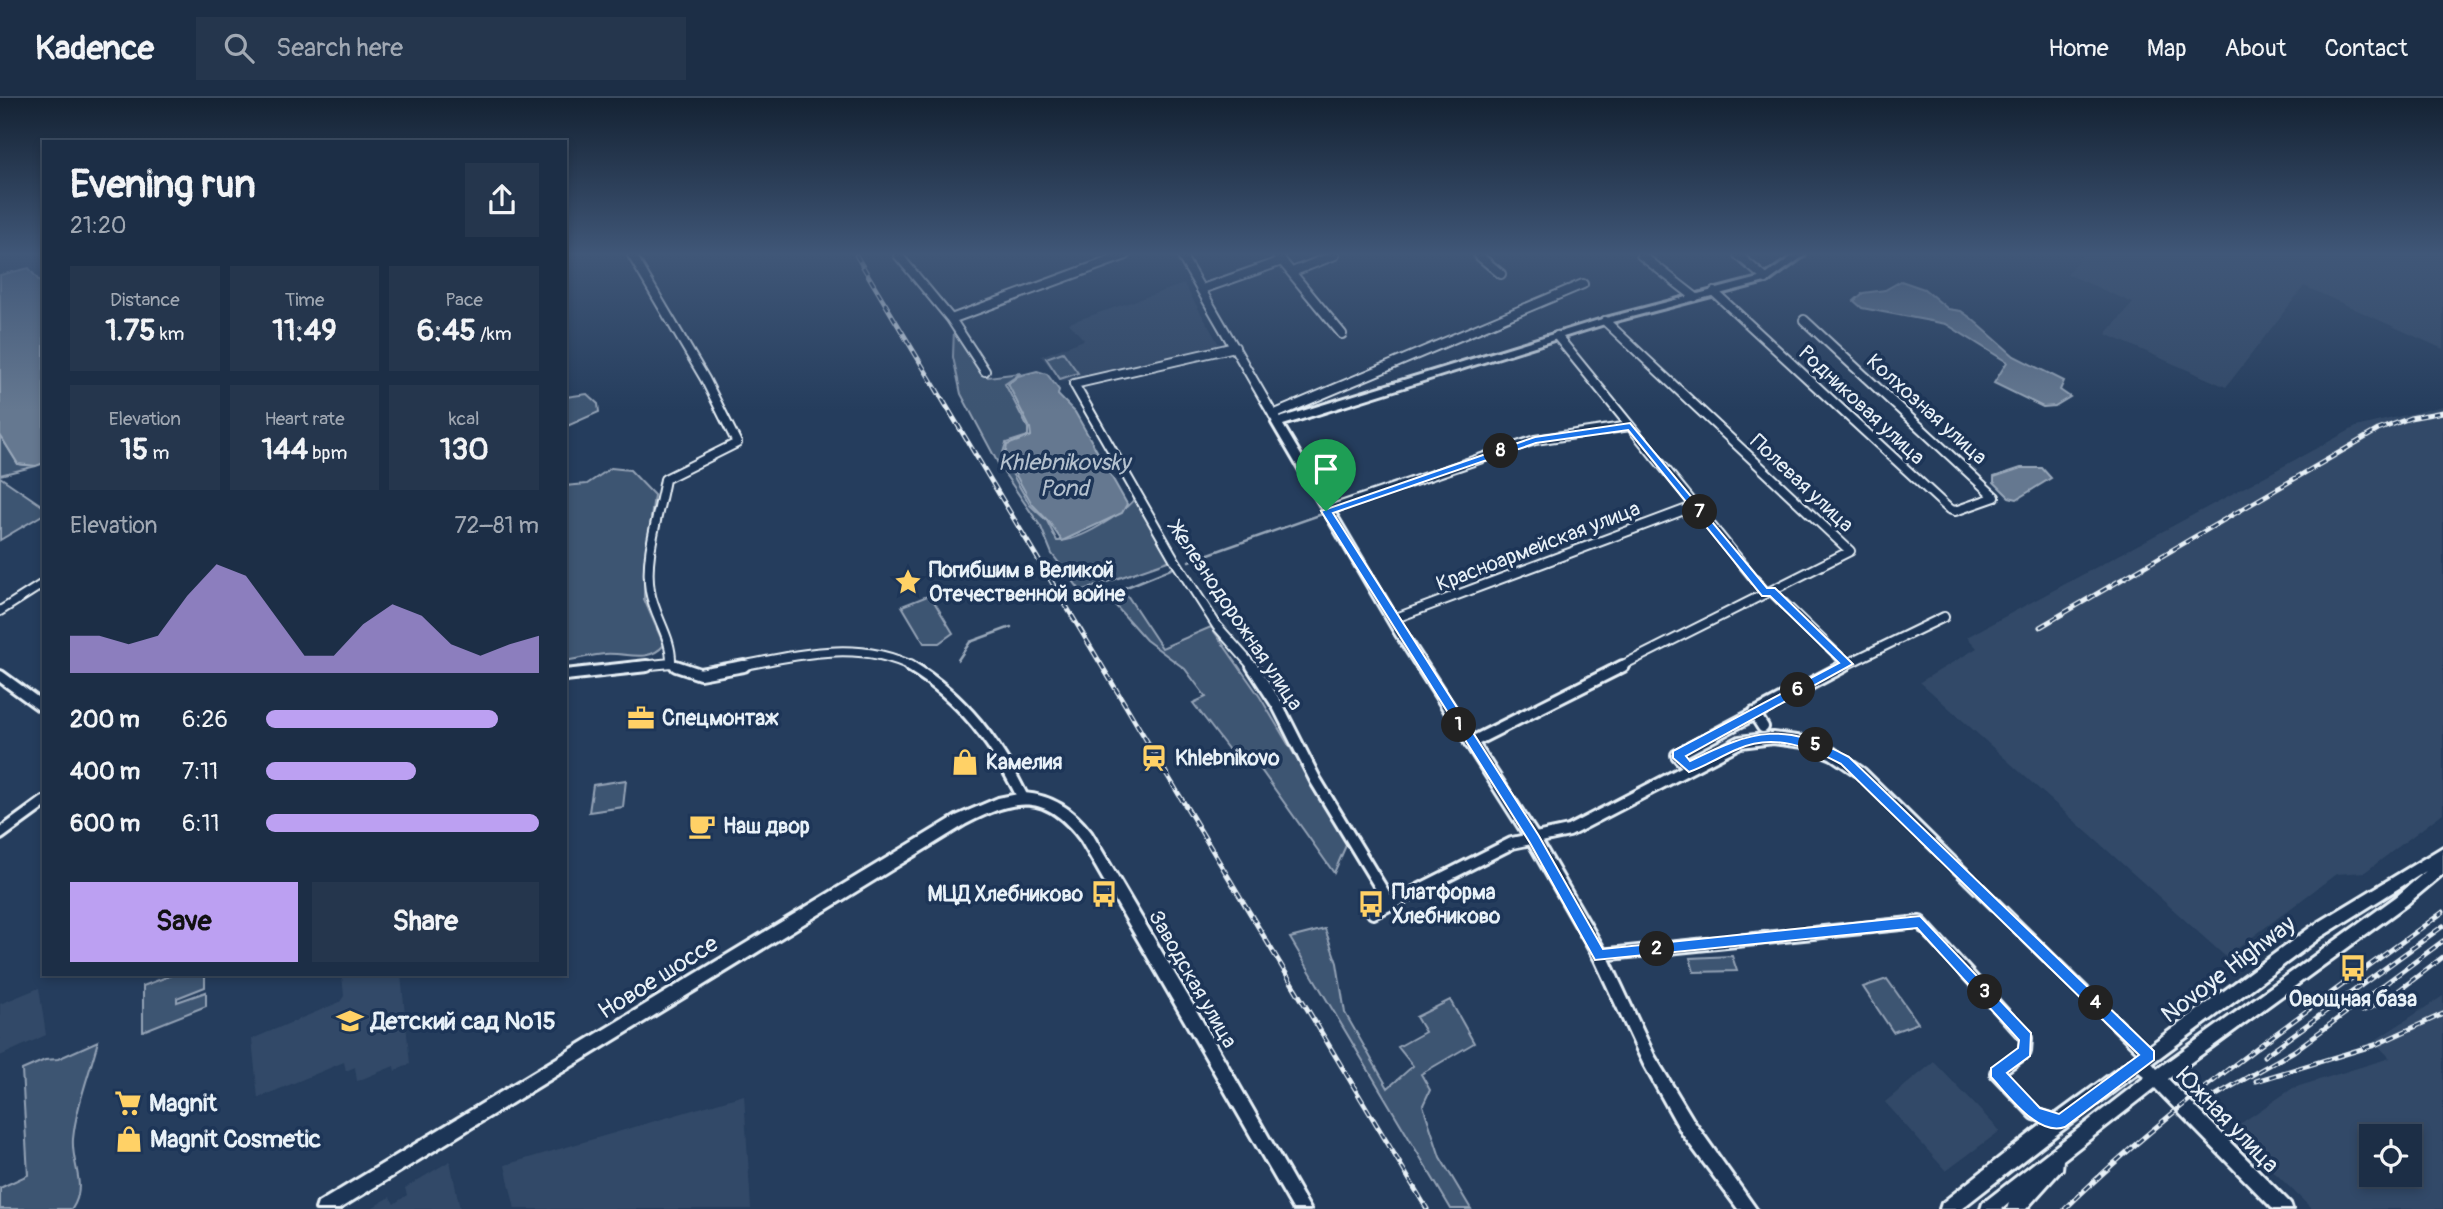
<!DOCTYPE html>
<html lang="en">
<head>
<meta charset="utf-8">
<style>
  body { margin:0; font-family:Pangolin,sans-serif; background:#25364d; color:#f1f3f6; height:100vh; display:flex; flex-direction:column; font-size:26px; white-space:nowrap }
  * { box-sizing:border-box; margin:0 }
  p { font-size:23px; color:#a0a8b3 }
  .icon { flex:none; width:38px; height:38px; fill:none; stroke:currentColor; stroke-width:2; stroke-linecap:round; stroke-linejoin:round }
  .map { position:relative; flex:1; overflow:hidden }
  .sheet { position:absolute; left:42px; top:42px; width:525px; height:836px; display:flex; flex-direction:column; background:#1c2e46; border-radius:0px; box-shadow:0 4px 10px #0003,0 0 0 2px #3a4a5f }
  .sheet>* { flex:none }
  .tools { position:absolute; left:2359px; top:1026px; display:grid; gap:14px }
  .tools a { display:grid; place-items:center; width:63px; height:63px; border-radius:0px; background:#1c2e46; box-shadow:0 4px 10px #0003,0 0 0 2px #3a4a5f; font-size:35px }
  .pin { position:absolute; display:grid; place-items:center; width:60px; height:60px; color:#fff; margin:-72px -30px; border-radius:50% 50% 50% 0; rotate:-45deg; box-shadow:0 0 7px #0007 }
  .pin .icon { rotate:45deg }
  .km { position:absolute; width:35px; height:35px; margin:-18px; border-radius:50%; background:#222; color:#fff; font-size:19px; line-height:35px; text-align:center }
  .round { display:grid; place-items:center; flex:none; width:74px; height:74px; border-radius:0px; background:#25364d }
  .head { display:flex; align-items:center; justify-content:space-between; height:119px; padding:0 28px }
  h1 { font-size:38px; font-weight:700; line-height:52px }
  .metrics { display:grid; grid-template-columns:repeat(3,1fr); gap:10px; height:119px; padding:7px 28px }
  .metrics div { display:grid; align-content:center; border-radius:0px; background:#25364d; text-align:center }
  .metrics b { font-size:30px; font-weight:700 }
  .metrics small { font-size:19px; font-weight:400 }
  .metrics p { font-size:19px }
  .chart { height:196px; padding:14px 28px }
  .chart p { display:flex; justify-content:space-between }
  .chart svg { width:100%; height:126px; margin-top:7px; fill:#bca0f2; opacity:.7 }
  .button { display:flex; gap:14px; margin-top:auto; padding:14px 28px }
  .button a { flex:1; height:80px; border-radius:0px; background:#bca0f2; color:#111; font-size:28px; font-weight:700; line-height:80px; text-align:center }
  .button a+a { background:#25364d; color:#f1f3f6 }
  ul { padding:0 28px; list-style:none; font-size:23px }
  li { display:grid; grid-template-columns:112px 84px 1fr; align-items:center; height:52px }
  li i { height:18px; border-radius:9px; background:#bca0f2 }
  header { display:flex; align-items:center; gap:42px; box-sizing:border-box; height:98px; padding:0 35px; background:#1c2e46; border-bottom:2px solid #3a4a5f }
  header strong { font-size:33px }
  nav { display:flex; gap:38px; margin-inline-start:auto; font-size:24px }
  .search { width:490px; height:63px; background:#25364d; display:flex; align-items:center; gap:18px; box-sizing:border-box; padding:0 24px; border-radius:0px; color:#a0a8b3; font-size:26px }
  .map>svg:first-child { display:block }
  .built { fill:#334a68; fill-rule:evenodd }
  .green { fill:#3e5472; stroke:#93a2b5; stroke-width:2 }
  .water { fill:#657890; stroke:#99a8ba; stroke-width:2 }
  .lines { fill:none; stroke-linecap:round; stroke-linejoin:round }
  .stream { stroke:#99a8ba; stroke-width:2.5 }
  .street-far1-casing { stroke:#e8f1f8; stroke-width:12 }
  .street-casing { stroke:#e8f1f8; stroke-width:16 }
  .secondary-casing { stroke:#e8f1f8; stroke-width:6 }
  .street-far1 { stroke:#1d3557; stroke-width:8 }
  .street { stroke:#1d3557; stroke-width:10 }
  .secondary { fill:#1d3557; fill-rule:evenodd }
  .rail-casing { stroke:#e8f1f8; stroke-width:5 }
  .rail { stroke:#1d3557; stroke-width:2.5; stroke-dasharray:7; stroke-linecap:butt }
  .route { fill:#1a73e8; stroke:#fff; stroke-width:2; fill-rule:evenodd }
  .labels { text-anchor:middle; stroke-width:7; stroke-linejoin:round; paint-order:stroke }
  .street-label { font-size:21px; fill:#e8f1f8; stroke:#1d3557 }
  .poi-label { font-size:21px; font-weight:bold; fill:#e8f1f8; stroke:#1d3557; text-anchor:start }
  .water-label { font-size:23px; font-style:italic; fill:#b4c1ce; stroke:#1d3557 }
  .near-street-label { font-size:24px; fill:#e8f1f8; stroke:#1d3557 }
  .near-poi-label { font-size:24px; font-weight:bold; fill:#e8f1f8; stroke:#1d3557; text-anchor:start }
</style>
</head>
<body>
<header>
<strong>Kadence</strong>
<div class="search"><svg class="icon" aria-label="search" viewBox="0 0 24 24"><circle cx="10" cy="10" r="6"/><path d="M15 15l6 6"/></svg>Search here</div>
<nav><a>Home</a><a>Map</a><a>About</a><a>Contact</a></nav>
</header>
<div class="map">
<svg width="2443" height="1111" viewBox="0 0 2443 1111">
  <rect width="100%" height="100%" fill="#253d5d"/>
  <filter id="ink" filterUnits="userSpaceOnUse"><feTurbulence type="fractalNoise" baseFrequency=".0143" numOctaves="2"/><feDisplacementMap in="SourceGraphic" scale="14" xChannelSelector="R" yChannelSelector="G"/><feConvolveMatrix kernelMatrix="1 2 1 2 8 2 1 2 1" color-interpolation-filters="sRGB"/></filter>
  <g filter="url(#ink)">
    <path class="built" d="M 2082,157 L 2443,157 L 2443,251 L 2304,188 L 2226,289 L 2106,236 L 2133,205 L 2067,176 Z
      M 1184,186 L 1220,248 L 1062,284 L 1041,258 L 1084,242 L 1069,225 Z
      M 2443,308 L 2443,715 L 2365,774 L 2336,776 L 2226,859 L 1920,584 L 1977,550 L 1967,539 L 2356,329 Z
      M 342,877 L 401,877 L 410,966 L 395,973 L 394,968 L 357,983 L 355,969 L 346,973 L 344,964 L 258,1000 L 252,941 L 340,904 L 344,898 Z
      M 39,890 L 46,937 L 0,958 L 0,906 Z
      M 2443,898 L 2443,1111 L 2312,1111 L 2231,1032 L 2293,990 L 2390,960 L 2374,943 ZM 2371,1038 L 2410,1038 L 2410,1076 L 2371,1076 Z
      M 1934,964 L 2000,1033 L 1946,1073 L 1885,1004 Z
      M 744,997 L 751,1111 L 515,1111 L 505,1067 Z
      M 450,1063 L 460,1111 L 370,1111 L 390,1099 L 394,1106 L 407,1097 L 405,1090 Z"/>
    <path class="green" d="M 954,230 L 988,279 L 1021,275 L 1005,286 L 1028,330 L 1028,338 L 1006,345 L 1002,358 L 1030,407 L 1047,423 L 1057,443 C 1079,444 1123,416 1136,399 L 1171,462 L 1081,493 L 1052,456 L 1041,429 L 1000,369 L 961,296 L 953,259 Z
      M 1063,254 L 1078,275 L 1060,281 L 1046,260 Z
      M 587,296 L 598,306 L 599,314 L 565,329 L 565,299 Z
      M 0,337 L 18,366 L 36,368 L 0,377 Z
      M 611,370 L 630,372 L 654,397 L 644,477 L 644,501 L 664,547 C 648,566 625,554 605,556 C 592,557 578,561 565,563 L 565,388 L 587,386 Z
      M 0,379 L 44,409 L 44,416 L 0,442 Z
      M 1123,491 L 1162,550 L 1211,529 L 1260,599 L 1347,745 L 1334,775 L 1249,655 L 1232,656 L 1193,605 L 1206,599 L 1185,571 L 1146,542 L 1106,497 Z
      M 930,497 L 953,535 L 939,545 L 924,545 L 902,508 Z
      M 626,682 L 623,709 L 589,714 L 593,687 Z
      M 1325,831 L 1337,865 L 1345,915 L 1388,990 L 1413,968 L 1398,949 L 1425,934 L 1416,919 L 1450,902 L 1474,945 L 1421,976 L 1430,992 L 1423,1007 L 1440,1059 L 1471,1111 L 1451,1111 L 1290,840 Z
      M 1732,858 L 1737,873 L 1694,874 L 1690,860 Z
      M 172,877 L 205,877 L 205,889 L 177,900 L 177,904 L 206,894 L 206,908 L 143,933 L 143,888 Z
      M 1887,881 L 1918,925 L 1893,934 L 1863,889 Z
      M 98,943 C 90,974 76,1009 73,1041 C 71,1067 88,1086 72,1111 L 0,1111 L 0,1090 L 28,1077 L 22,972 L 45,962 L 58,961 Z"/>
    <path class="water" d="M 29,170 L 40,184 L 44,183 L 44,365 L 36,368 L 18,366 L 0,337 L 0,177 Z
      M 1901,183 L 1924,191 L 1948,211 L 1961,213 L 1971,220 L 2014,258 L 2064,283 L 2060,292 L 2070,299 L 2055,308 L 2043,309 L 1994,285 L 2007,264 L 1946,226 L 1862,210 L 1854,203 L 1863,195 L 1885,192 Z
      M 1037,273 L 1047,276 L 1059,292 L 1058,297 L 1075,314 L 1127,406 L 1122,415 L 1062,443 L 1049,424 L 1032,406 L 1005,358 L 1007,347 L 1031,338 L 1030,330 L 1008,286 L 1018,278 Z
      M 2021,370 L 2042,370 L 2051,380 L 2017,401 L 2009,399 L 1994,384 L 1994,379 Z"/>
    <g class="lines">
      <path class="stream" d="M 1189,463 L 1325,415
        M 1083,501 L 1107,497 L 1173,470
        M 958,562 L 970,544 L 1011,529"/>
      <defs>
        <path id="street-far1" d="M 632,157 L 705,281 L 737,345 L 665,381 C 659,416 644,458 650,493 C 654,518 672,539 671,565
          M 898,157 L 951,221 L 985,273
          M 1181,157 L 1275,320
          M 1277,157 L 1342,236
          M 1478,157 L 1501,176
          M 1641,157 L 1695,199
          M 1738,157 L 1766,181
          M 1292,174 L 1335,157
          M 1202,191 L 1282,163
          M 1714,194 L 1949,411 L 1955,413 L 1995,399 L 1804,222
          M 951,221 L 1126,157
          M 1605,223 L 1850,453 L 1619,569
          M 1557,238 L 1766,495
          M 1235,249 L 1074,286 L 1176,464 L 1217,528 L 1253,569
          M 1273,317 L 1583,186
          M 1326,413 L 1535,342 L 1630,328
          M 1771,493 L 1847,566
          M 0,513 L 44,485
          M 1393,521 L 1695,408
          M 631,569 L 671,565 L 679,569
          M 735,569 C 794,558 857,540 913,569
          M 1841,569 L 1944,519"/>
        <path id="street" d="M 676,568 L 700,576 L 744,568
          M 910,568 C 963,600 996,645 1023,700
          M 1252,568 L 1278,608 L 1316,683 L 1390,805
          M 565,577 L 647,568
          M 0,578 L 44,610
          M 1754,615 L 1763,629
          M 1470,645 L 1623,568
          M 1689,669 L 1677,657 L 1844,568
          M 0,736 L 44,704
          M 1373,815 L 1512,745 L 1569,733 L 1740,644 L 1773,640 L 1804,644 L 1833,656 L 1861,675 L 2149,958
          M 1600,857 L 1920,824 L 2026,940 L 2025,954 L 1996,975 L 2035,1016 L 2058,1023"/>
        <path id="secondary" d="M 1794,157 L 1805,157 L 1769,183 L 1608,225 L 1283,327 L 1404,531 L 1539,738 L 1605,852 L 1654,957 L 1695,1025 L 1756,1111 L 1738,1111 L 1683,1037 L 1644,967 L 1595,862 L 1529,746 L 1396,537 L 1272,325 L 1273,322 L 1602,221 L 1763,179 Z
          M 1023,695 C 1053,697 1073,711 1091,734 L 1193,907 L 1310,1111 L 1293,1111 L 1081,743 C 1045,694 1015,701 966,726 L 339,1111 L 316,1111 L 318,1105 L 956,718 L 998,700 Z
          M 2443,749 L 2443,776 L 2406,807 L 2168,981 L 2290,1105 L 2292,1111 L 2273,1111 L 2155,990 L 2063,1062 L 2062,1071 L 2026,1111 L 2007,1111 L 2009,1105 L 2002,1111 L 1981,1111 L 1983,1105 L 2145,979 L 2139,974 L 2044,1046 L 1961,1111 L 1940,1111 L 1942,1105 L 2032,1034 L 2311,829 ZM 2426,773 L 2396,799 L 2157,971 L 2152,965 L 2321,839 Z"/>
      </defs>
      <use href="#street-far1" class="street-far1-casing"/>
      <use href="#street" class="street-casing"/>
      <use href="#secondary" class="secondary-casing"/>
      <use href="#street-far1" class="street-far1"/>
      <use href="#street" class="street"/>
      <use href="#secondary" class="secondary"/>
      <defs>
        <path id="rail" d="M 856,157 L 1427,1111
          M 2040,529 L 2378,332 L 2410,320 L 2443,314
          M 2362,913 L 2385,903 L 2443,859
          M 2264,958 L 2443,828
          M 2256,983 L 2375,947 L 2443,916
          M 2197,1008 L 2294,953 L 2443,843
          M 2065,1111 C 2179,999 2315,908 2443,814"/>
      </defs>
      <use href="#rail" class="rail-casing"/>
      <use href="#rail" class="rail"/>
    </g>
  </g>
  <linearGradient id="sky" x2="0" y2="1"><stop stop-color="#142233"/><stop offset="0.5" stop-color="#405778"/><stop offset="1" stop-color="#405778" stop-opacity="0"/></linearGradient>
  <rect width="2443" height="312" fill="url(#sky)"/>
  <path class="route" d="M 1630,325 L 1767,490 L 1775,490 L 1853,566 L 1686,658 L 1690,663 C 1755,631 1784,624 1849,659 L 2154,953 L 2154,962 L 2065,1029 C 2038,1039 2008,997 1991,979 L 1991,970 L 2018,950 L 2019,942 L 1917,830 L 1595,862 L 1530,745 L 1321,413 L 1535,339 ZM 1628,332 L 1762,498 L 1770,498 L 1839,565 L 1673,653 L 1673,660 L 1689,674 C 1706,668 1721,658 1738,651 C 1773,635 1810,649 1841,666 L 2139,957 L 2059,1016 L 2040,1010 L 2007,975 L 2030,958 L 2031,935 L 1920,818 L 1603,851 L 1539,738 L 1333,415 L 1536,345 Z"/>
  <defs>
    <symbol id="sight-bare" viewBox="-9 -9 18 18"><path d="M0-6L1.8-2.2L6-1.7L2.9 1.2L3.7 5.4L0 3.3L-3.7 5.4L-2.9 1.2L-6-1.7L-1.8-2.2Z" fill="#ffd166" stroke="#1d3557" stroke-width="2.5" paint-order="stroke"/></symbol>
    <symbol id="office-bare" viewBox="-9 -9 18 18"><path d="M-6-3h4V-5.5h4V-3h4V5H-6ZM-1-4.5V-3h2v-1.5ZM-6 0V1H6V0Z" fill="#ffd166" stroke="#1d3557" stroke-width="2.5" paint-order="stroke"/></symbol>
    <symbol id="station-bare" viewBox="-9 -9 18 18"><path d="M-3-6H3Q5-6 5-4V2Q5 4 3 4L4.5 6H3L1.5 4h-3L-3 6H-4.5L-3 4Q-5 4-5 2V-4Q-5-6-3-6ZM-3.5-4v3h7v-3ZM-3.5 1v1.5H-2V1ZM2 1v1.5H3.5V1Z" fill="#ffd166" stroke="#1d3557" stroke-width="2.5" paint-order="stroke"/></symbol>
    <symbol id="shop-bare" viewBox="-9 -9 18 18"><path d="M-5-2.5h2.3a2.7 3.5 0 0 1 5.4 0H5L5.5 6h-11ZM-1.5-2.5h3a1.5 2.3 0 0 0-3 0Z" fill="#ffd166" stroke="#1d3557" stroke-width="2.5" paint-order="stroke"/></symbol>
    <symbol id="cafe-bare" viewBox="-9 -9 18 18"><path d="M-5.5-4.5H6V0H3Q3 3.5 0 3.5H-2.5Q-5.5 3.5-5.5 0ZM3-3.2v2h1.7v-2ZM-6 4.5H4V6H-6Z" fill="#ffd166" stroke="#1d3557" stroke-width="2.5" paint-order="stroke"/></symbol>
    <symbol id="bus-bare" viewBox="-9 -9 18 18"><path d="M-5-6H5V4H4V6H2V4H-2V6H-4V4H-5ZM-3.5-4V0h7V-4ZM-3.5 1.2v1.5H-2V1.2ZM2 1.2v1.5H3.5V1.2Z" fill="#ffd166" stroke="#1d3557" stroke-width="2.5" paint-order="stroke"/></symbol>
    <symbol id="school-bare" viewBox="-9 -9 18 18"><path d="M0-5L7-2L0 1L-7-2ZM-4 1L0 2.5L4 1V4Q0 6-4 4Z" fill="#ffd166" stroke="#1d3557" stroke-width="2.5" paint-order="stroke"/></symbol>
    <symbol id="supermarket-bare" viewBox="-9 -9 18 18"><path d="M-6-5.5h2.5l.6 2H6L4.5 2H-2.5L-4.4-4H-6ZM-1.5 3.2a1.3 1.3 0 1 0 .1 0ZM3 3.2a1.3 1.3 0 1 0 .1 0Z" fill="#ffd166" stroke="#1d3557" stroke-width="2.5" paint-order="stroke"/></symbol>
  </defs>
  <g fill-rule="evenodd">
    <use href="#sight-bare" x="889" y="465" width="38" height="38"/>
    <use href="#office-bare" x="622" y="601" width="38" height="38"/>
    <use href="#station-bare" x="1135" y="641" width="38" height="38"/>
    <use href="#shop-bare" x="946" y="645" width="38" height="38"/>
    <use href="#cafe-bare" x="683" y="709" width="38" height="38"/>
    <use href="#bus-bare" x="1085" y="777" width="38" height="38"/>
    <use href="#bus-bare" x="1352" y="787" width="38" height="38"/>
    <use href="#bus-bare" x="2334" y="851" width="38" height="38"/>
    <use href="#school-bare" x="331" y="904" width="38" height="38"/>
    <use href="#supermarket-bare" x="109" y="986" width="38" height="38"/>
    <use href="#shop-bare" x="110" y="1022" width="38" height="38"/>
  </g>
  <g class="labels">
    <g class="street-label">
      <text transform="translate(1862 307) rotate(43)" y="7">Родниковая улица</text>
      <text transform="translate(1927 311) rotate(42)" y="7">Колхозная улица</text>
      <text transform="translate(1802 385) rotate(43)" y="7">Полевая улица</text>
      <text transform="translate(1538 448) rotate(-21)" y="7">Красноармейская улица</text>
      <text transform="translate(1236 518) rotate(56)" y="7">Железнодорожная улица</text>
      <text transform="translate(1193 881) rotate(60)" y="7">Заводская улица</text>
    </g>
    <g class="poi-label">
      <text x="929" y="479">Погибшим в Великой<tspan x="929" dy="24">Отечественной войне</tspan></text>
      <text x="662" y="627">Спецмонтаж</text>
      <text x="1175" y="667">Khlebnikovo</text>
      <text x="986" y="671">Камелия</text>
      <text x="723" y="735">Наш двор</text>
      <text x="1392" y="801">Платформа<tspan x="1392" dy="24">Хлебниково</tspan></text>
      <text x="1083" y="803" text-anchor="end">МЦД Хлебниково</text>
      <text x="2353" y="908" text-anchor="middle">Овощная база</text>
    </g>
    <g class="water-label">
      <text x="1064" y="372">Khlebnikovsky<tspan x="1064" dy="26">Pond</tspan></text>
    </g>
    <g class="near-street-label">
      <text transform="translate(2228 871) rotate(-37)" y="8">Novoye Highway</text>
      <text transform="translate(658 879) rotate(-32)" y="8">Новое шоссе</text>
      <text transform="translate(2228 1022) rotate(46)" y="8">Южная улица</text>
    </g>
    <g class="near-poi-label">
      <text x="371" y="931">Детский сад №15</text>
      <text x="149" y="1013">Magnit</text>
      <text x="150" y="1049">Magnit Cosmetic</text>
    </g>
  </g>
</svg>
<div class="tools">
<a><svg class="icon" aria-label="locate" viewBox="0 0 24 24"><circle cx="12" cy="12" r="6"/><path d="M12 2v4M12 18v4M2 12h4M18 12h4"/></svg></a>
</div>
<div class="pin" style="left:1326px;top:413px;background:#1e9e55"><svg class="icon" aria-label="arrive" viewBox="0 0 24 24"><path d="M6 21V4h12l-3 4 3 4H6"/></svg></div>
<b class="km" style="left:1459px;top:627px">1</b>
<b class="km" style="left:1657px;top:851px">2</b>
<b class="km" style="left:1985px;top:894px">3</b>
<b class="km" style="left:2096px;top:905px">4</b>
<b class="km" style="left:1816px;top:647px">5</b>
<b class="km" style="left:1798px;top:592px">6</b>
<b class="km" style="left:1700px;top:414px">7</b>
<b class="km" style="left:1501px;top:353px">8</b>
<section class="sheet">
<div class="head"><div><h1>Evening run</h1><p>21:20</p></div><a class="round"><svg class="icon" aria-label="share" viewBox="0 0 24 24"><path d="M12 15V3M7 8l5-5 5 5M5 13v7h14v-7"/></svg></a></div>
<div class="metrics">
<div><p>Distance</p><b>1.75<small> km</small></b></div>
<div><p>Time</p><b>11:49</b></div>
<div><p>Pace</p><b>6:45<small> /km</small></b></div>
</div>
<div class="metrics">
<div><p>Elevation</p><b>15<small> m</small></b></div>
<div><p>Heart rate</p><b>144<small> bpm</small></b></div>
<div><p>kcal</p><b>130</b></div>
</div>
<div class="chart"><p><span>Elevation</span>72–81 m</p>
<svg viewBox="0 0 160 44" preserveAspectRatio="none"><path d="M0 44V31L10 31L20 34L30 31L40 17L50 6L60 10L70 24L80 38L90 38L100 27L110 20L120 24L130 34L140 38L150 34L160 31V44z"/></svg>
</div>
<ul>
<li><b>200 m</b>6:26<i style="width:85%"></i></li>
<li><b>400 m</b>7:11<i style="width:55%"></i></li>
<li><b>600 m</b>6:11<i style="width:100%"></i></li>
</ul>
<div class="button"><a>Save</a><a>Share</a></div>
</section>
</div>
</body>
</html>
